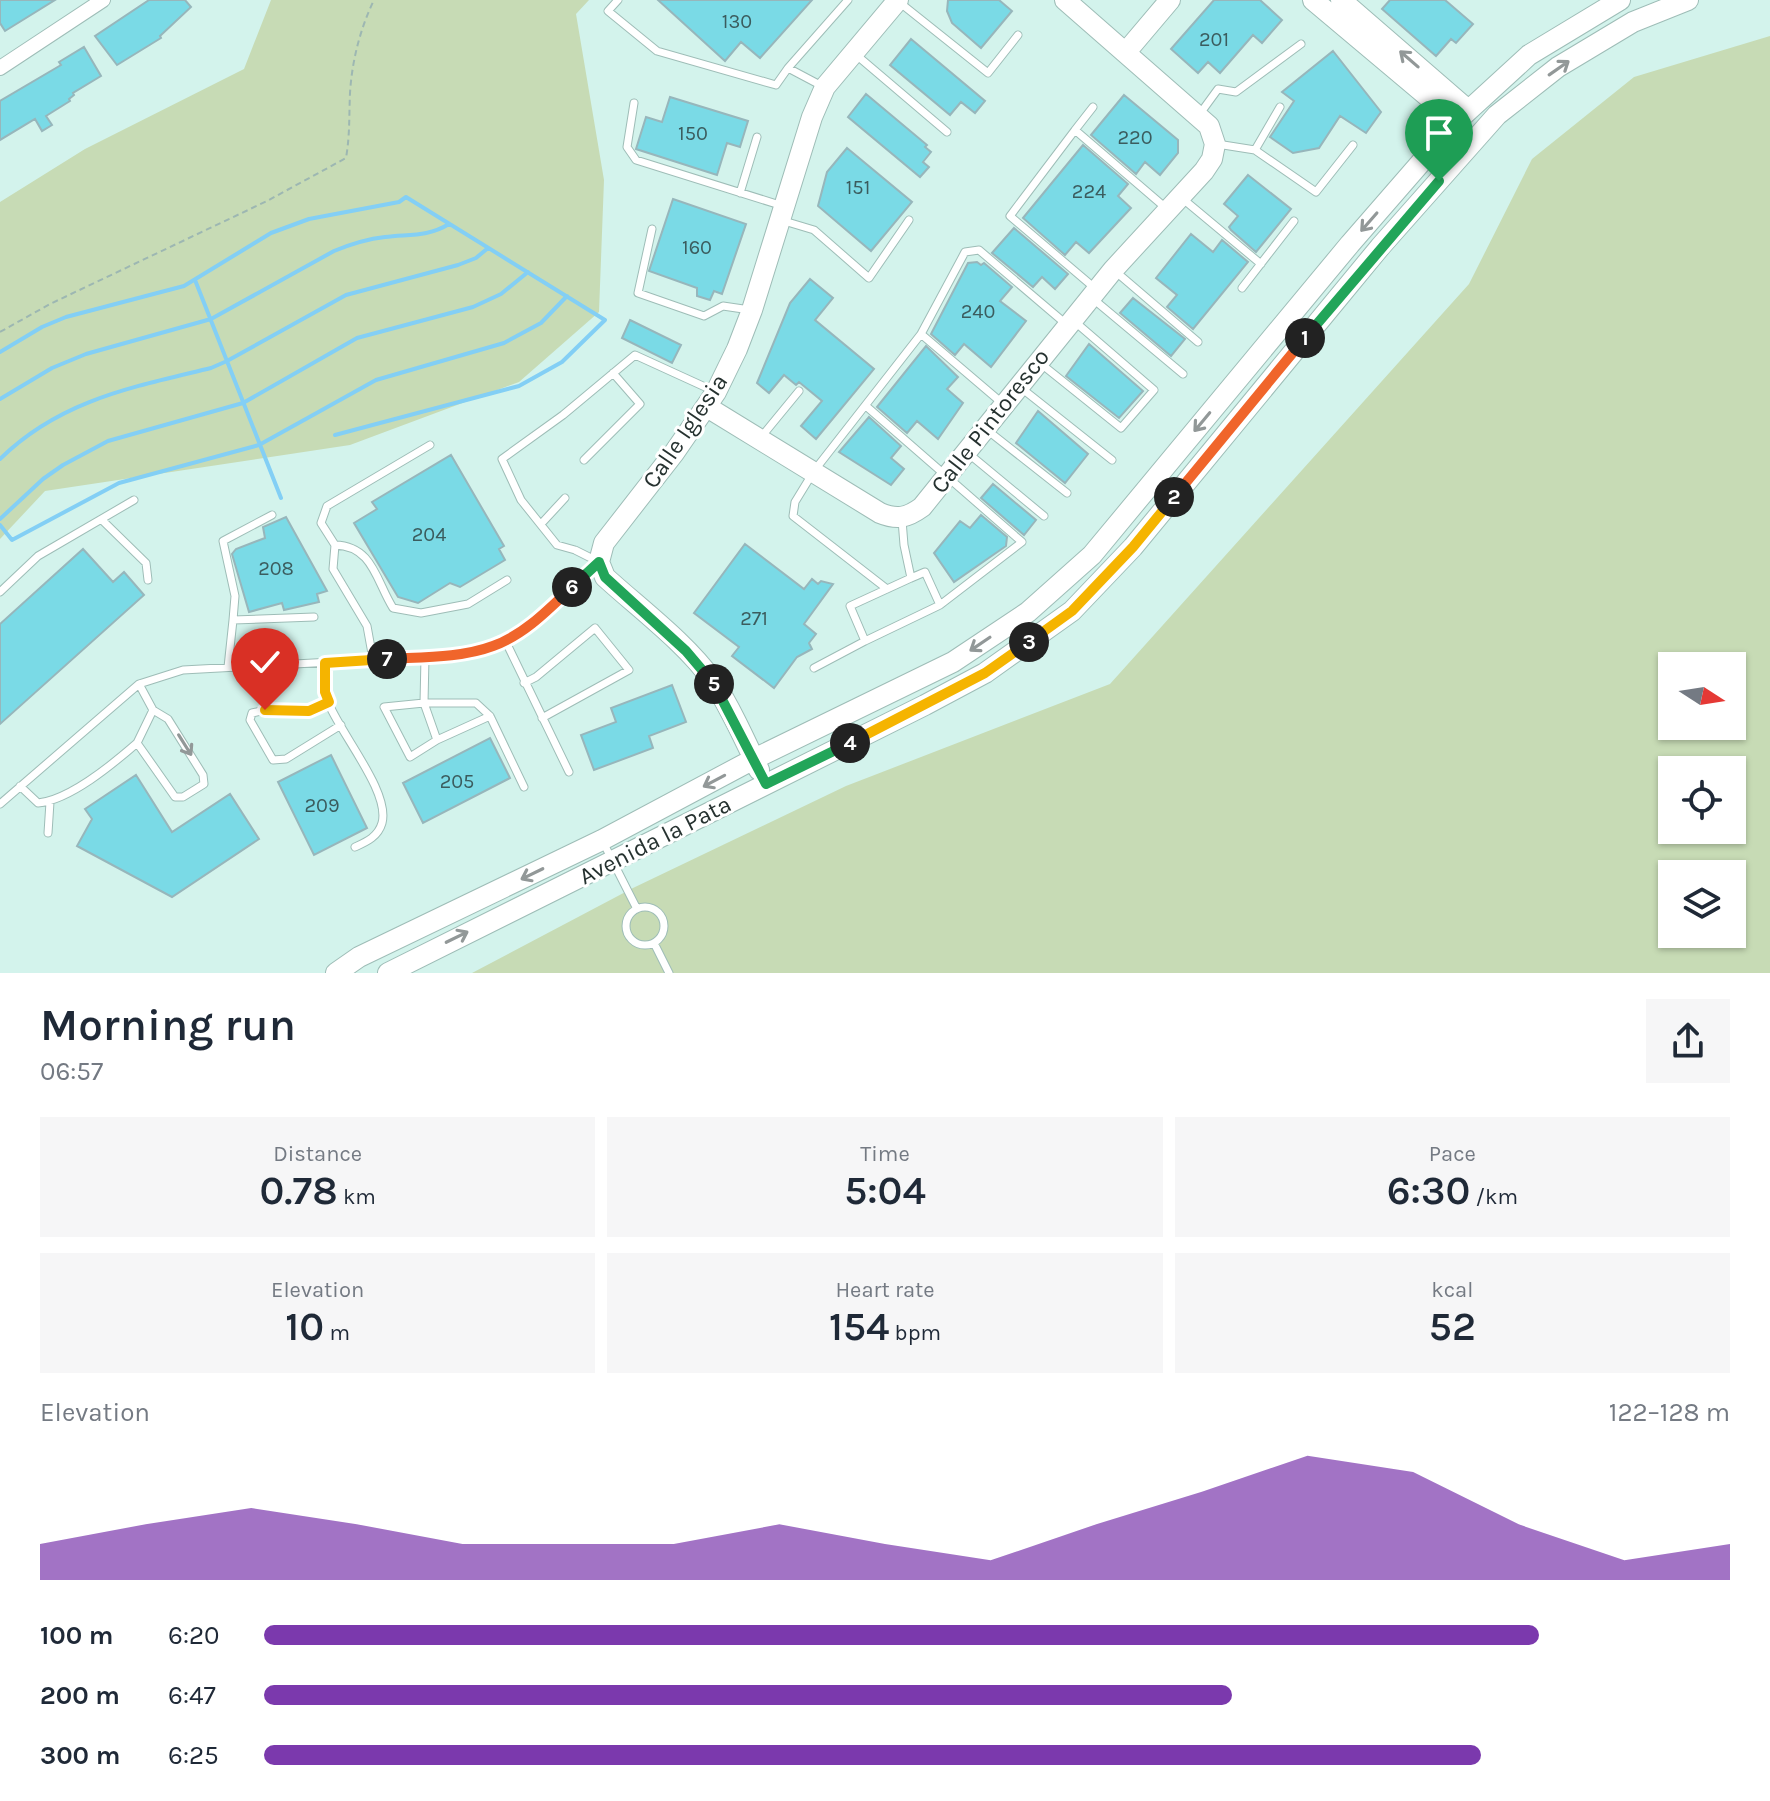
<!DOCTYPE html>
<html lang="en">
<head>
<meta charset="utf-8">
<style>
  body { margin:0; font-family:Karla,sans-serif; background:#f6f6f7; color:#1f2937; height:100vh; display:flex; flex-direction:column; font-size:30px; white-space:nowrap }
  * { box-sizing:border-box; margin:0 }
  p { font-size:26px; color:#747a83 }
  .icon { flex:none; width:44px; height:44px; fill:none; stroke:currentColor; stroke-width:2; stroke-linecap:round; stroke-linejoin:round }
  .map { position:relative; height:973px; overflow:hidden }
  .side { display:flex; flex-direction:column; background:#fff; flex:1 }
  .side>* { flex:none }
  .needle { width:52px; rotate:102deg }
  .fabs { position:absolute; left:1658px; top:652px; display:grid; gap:16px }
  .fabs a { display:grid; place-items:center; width:88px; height:88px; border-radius:0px; background:#fff; box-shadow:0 2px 6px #0004; font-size:40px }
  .pin { position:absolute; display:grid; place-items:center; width:68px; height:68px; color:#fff; margin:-82px -34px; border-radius:50% 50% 50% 0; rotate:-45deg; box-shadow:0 0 8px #0007 }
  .pin .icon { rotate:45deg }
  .km { position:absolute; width:40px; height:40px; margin:-20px; border-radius:50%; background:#222; color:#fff; font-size:22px; line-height:40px; text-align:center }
  .round { display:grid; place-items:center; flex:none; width:84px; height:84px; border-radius:0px; background:#f6f6f7 }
  .overview { display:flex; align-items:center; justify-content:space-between; height:136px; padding:0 40px }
  h1 { font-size:44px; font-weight:600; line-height:60px }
  .stats { display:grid; grid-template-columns:repeat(3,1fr); gap:12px; height:136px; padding:8px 40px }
  .stats div { display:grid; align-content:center; border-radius:0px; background:#f6f6f7; text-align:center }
  .stats b { font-size:40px; font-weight:600 }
  .stats small { font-size:22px; font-weight:400 }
  .stats p { font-size:22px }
  .chart { height:224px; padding:16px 40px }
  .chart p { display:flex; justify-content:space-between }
  .chart svg { width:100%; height:144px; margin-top:8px; fill:#7b39ad; opacity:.7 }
  ul { padding:0 40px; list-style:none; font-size:26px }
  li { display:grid; grid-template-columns:128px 96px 1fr; align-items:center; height:60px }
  li i { height:20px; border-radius:10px; background:#7b39ad }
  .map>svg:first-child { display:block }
  .green { fill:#c7dbb5; fill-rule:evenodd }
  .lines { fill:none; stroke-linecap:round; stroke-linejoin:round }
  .stream { stroke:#83cff5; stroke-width:4 }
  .building { fill:#7adae6; stroke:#97b6bb; stroke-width:2 }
  .lane-casing { stroke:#9ebdb7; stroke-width:9 }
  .street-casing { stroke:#9ebdb7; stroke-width:16 }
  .secondary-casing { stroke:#9ebdb7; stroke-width:22 }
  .path { stroke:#9db7b2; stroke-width:2; stroke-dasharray:6 4; stroke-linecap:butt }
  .lane { stroke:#fff; stroke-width:7 }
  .street { stroke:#fff; stroke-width:14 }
  .secondary { stroke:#fff; stroke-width:20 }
  .oneway { stroke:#929898 }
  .split-1-casing { stroke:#fff; stroke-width:16 }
  .split-2-casing { stroke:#fff; stroke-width:16 }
  .split-3-casing { stroke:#fff; stroke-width:16 }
  .split-4-casing { stroke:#fff; stroke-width:16 }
  .split-5-casing { stroke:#fff; stroke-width:16 }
  .split-6-casing { stroke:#fff; stroke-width:16 }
  .split-7-casing { stroke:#fff; stroke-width:16 }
  .split-8-casing { stroke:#fff; stroke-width:16 }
  .split-1 { stroke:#22a559; stroke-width:10 }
  .split-2 { stroke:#f0652b; stroke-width:10 }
  .split-3 { stroke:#f5b400; stroke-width:10 }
  .split-4 { stroke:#f5b400; stroke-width:10 }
  .split-5 { stroke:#22a559; stroke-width:10 }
  .split-6 { stroke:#22a559; stroke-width:10 }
  .split-7 { stroke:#f0652b; stroke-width:10 }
  .split-8 { stroke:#f5b400; stroke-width:10 }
  .labels { text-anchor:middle; stroke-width:6; stroke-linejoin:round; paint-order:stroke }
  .number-label { font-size:20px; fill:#3b5c5e }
  .street-label { font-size:24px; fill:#263230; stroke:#fff }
</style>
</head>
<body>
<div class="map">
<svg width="1770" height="973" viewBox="0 0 1770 973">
  <rect width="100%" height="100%" fill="#d3f3ec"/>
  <path class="green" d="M 271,0 L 589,0 L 576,14 L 604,180 L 599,312 L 519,382 L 350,445 L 45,491 L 0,539 L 0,202 L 85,149 L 244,69 Z
    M 1770,36 L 1770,973 L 472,973 L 633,888 L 846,786 L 1110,684 L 1469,284 L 1532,159 L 1634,77 ZM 1672,666 L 1732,666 L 1732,726 L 1672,726 ZM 1672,770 L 1732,770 L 1732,830 L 1672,830 ZM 1672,874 L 1732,874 L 1732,934 L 1672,934 Z"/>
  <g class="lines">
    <path class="stream" d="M 195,280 L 281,498
      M 0,352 L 42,327 L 66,317 L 184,286 L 271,233 L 309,219 L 399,202 L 406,197 L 605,320 L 562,362 L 519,386 L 335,435
      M 0,399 L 52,368 L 86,354 L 211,319 L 334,251 C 351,244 367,239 385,237 C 409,234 428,237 449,224
      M 0,459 C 60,400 133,387 211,368 L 227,361 L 346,295 L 458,265 L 476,258 L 488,248
      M 0,519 L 43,479 L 63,465 L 108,441 L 243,403 L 357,338 L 473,307 L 501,294 L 528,272
      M 0,525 L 12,540 L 119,483 L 259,445 L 376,380 L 504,343 L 541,323 L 567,296"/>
  </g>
  <path class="building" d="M 0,0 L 55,0 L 5,31 L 0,23 Z
    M 149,0 L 185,0 L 191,7 L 160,36 L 161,38 L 117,65 L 95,36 Z
    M 658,0 L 812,0 L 760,58 L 741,42 L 725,61 Z
    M 948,0 L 999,0 L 1012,11 L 981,48 L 952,23 L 947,11 Z
    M 1214,0 L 1260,0 L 1282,20 L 1262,43 L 1253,35 L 1220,73 L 1208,62 L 1198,73 L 1171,49 Z
    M 1390,0 L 1445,0 L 1473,24 L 1456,43 L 1451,39 L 1436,56 L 1382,9 Z
    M 911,39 L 985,101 L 975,113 L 961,102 L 950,115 L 890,65 Z
    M 84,47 L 101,76 L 73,93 L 74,95 L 69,99 L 70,101 L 46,116 L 52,125 L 42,131 L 35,119 L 0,140 L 0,101 L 61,65 L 59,62 Z
    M 1333,51 L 1381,112 L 1366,133 L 1340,116 L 1319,148 L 1293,153 L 1270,137 L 1294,101 L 1282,92 Z
    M 866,94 L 927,145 L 925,147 L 931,152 L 923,162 L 929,167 L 920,177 L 848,117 Z
    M 1124,95 L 1178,140 L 1178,153 L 1160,175 L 1145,162 L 1136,174 L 1091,135 Z
    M 670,97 L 748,121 L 740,147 L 727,143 L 717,175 L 636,149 L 646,117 L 662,122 Z
    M 1083,145 L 1128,184 L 1118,196 L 1131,208 L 1089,253 L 1076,242 L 1065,255 L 1023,218 Z
    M 847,148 L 912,202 L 871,251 L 818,206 L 827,172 Z
    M 1248,175 L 1291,209 L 1256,252 L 1231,230 L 1229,227 L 1238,216 L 1224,204 Z
    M 673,199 L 746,224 L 722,294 L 714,291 L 710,300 L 697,296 L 697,288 L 649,271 Z
    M 1014,228 L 1068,274 L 1055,289 L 1042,277 L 1033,287 L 992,253 Z
    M 1191,234 L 1213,252 L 1222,240 L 1248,262 L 1193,329 L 1167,307 L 1177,295 L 1156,278 Z
    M 977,262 L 981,265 L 984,263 L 1012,287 L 1000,301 L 1026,321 L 991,367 L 964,344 L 955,355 L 931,334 L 968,263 Z
    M 810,279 L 833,298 L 815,320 L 874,369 L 816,439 L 801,426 L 822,401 L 799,382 L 796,385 L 784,375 L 769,393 L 757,383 L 790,303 Z
    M 1133,298 L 1185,339 L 1171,356 L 1120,313 Z
    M 630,320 L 681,345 L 672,363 L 622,338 Z
    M 1089,344 L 1143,391 L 1119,418 L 1066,376 Z
    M 926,346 L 958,377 L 947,389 L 963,403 L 938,439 L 917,421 L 907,433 L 877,407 Z
    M 1038,411 L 1088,454 L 1065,483 L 1016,443 Z
    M 869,417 L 901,446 L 891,458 L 904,469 L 891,485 L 839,452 Z
    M 451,455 L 504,546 L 499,549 L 505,560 L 460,587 L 450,583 L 418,603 L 398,597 L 354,523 L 377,509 L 372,502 Z
    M 993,484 L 1036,520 L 1024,535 L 981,498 Z
    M 981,515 L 1007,537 L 1006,546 L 954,582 L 934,553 L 960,521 L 970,528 Z
    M 286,517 L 327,591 L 317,594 L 319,602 L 284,610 L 282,603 L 249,612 L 232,554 L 236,549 L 265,538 L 263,527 Z
    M 745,544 L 804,589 L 812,579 L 818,584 L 821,581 L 833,584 L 804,624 L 816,634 L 809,643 L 812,649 L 797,657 L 774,688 L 732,656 L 739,647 L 694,613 Z
    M 83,549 L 113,582 L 124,572 L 144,595 L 0,724 L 0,624 Z
    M 672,685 L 686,722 L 649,736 L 653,748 L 594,770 L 581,735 L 616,722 L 611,708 Z
    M 490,738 L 510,778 L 423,823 L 403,783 Z
    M 331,755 L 367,828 L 314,855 L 278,782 Z
    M 136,775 L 172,832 L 230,794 L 259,839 L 172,897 L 77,846 L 92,819 L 85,809 Z"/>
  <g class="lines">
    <defs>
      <path id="lane" d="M 618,0 L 608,11 L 657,51 L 776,85 L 788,68 L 822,86
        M 899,2 L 988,73 L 1018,35
        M 854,53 L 947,132
        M 788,68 L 848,0
        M 634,103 L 627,147 L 636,160 L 783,206
        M 1199,115 L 1218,89 L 1236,92 L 1301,44
        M 1075,130 L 1093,107
        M 1217,144 L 1255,150 L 1316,192 L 1353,145
        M 1255,150 L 1280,107
        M 740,193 L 757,137
        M 1183,199 L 1261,264
        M 784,221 L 814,230 L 869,278 L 909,220
        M 652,229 L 638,293 L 704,316 L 723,306 L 750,310
        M 1115,271 L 1198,342
        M 1242,288 L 1294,221
        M 1097,290 L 1010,216 L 1075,130 L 1167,209
        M 1092,298 L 1183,374
        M 1040,363 L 1121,428 L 1154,390 L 1074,321
        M 1020,387 L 1112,460
        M 1002,403 L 921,334 L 965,252 L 979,250 L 1066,324
        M 866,406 L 1022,542 L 940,605
        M 987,430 L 1067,493
        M 762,436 L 799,391
        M 969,454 L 1044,516
        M 584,460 L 640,404 L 613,373
        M 102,520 L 146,563 L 148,580
        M 902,520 L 904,545 L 911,578 L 925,572 L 940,605 L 865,641 L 850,606 L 911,578
        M 541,524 L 565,498
        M 335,545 C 373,546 376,581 393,608 L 421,613 L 468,604 L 507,580
        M 887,589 L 793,516 L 795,502 L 814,471 L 921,334
        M 0,592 L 38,556 L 134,500
        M 233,620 L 235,596 L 223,541 L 272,515
        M 505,640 L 569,772
        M 425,657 L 424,703 L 437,740 L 490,716 L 524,787
        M 373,659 L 367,626 L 333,569 L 335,545 L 321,523 L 327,506 L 430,445
        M 325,663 C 324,672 323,684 325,694 C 334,727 391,790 382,823 C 378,837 366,842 355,847
        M 228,667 L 233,620 L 314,617
        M 814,668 L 865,641
        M 524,683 L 536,677 L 595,628 L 629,670 L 542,718
        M 329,702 L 309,711 L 265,710 L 252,713 L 250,720 L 273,760 L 286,759 L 341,725
        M 437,740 L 410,757 L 384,707 L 424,703 L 476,703 L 490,716
        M 137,743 L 153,710
        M 20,786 L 38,803 C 70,800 113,764 137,743 L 175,797 L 183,797 L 204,784 L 203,775 L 168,719 L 153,710 L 139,684
        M 0,804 L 139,684 L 183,670 L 440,656 L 492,647 L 536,621 L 599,562 L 575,550 L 557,545 L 521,500 L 502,459 L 563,415 L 635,355 L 716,392
        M 48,833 L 50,802
        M 603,842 L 637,909
        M626 926a19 19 0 1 1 38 0a19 19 0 1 1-38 0Z
        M 654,943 L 669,973"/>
      <path id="street" d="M 0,68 L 103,0"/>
      <path id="secondary" d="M 1313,0 L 1457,121
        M 1341,0 L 1468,110
        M 1126,52 L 1170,0
        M 707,407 L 880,513 C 897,520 907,518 922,507 L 1113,270 L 1204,171 L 1212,159 L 1215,144 L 1209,126 L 1065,0
        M 759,770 C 745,740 731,709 713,681 C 686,643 640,609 605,577 L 599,562 L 604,543 L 674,453 L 716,392 L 737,349 L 752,310 L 812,117 L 825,87 L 898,0
        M 336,973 L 359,957 L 602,840 L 754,759 L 953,662 L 1028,612 L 1092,555 L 1350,244 L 1457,121 L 1529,55 L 1620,0
        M 388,973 L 925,705 L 985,673 L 1072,611 L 1133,547 L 1380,247 L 1497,115 L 1558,67 L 1633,22 L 1688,0"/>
    </defs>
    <use href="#lane" class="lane-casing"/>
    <use href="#street" class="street-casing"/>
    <use href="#secondary" class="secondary-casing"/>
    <path class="path" d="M 0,332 L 50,304 L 267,201 L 346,158 C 350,135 349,115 350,93 C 352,61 360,29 374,0"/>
    <use href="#lane" class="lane"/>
    <use href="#street" class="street"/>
    <use href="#secondary" class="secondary"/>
  </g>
  <defs><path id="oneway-shaft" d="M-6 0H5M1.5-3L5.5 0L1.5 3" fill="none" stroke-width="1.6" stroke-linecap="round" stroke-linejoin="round" transform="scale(2)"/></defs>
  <g class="oneway">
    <use href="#oneway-shaft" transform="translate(1409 59) rotate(-139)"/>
    <use href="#oneway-shaft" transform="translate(1559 68) rotate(-35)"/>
    <use href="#oneway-shaft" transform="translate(1369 222) rotate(131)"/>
    <use href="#oneway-shaft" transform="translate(1202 422) rotate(130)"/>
    <use href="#oneway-shaft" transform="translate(980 644) rotate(146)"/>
    <use href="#oneway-shaft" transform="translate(185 745) rotate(58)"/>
    <use href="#oneway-shaft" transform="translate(714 781) rotate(152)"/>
    <use href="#oneway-shaft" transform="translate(532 874) rotate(154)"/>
    <use href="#oneway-shaft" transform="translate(457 937) rotate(-26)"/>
  </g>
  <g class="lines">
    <defs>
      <path id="split-1" d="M 1305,338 L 1439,181"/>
      <path id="split-2" d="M 1174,497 L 1305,338"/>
      <path id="split-3" d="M 1029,642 L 1072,611 L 1133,547 L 1174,497"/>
      <path id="split-4" d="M 850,743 L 985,673 L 1029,642"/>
      <path id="split-5" d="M 714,684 L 766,784 L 850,743"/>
      <path id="split-6" d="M 572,587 L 599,562 L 605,577 L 686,651 L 714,684"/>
      <path id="split-7" d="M 387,659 C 421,657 461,658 493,646 C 524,635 549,609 572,587"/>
      <path id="split-8" d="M 265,710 L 309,711 L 329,702 L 325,692 L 325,663 L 387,659"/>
    </defs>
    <use href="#split-1" class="split-1-casing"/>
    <use href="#split-2" class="split-2-casing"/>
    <use href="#split-3" class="split-3-casing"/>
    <use href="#split-4" class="split-4-casing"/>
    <use href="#split-5" class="split-5-casing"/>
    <use href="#split-6" class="split-6-casing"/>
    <use href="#split-7" class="split-7-casing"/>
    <use href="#split-8" class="split-8-casing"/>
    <use href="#split-1" class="split-1"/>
    <use href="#split-2" class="split-2"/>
    <use href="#split-3" class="split-3"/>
    <use href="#split-4" class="split-4"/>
    <use href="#split-5" class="split-5"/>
    <use href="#split-6" class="split-6"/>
    <use href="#split-7" class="split-7"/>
    <use href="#split-8" class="split-8"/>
  </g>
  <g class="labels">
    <g class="number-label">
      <text x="737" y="28">130</text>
      <text x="1214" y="46">201</text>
      <text x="693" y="140">150</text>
      <text x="1135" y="144">220</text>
      <text x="858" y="194">151</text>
      <text x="1089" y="198">224</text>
      <text x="697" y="254">160</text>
      <text x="978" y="318">240</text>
      <text x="429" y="541">204</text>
      <text x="276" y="575">208</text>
      <text x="754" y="625">271</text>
      <text x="457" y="788">205</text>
      <text x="322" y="812">209</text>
    </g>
    <g class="street-label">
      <text transform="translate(990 421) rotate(-52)" y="8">Calle Pintoresco</text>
      <text transform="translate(685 431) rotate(-56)" y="8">Calle Iglesia</text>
      <text transform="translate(655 840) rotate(-27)" y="8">Avenida la Pata</text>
    </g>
  </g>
</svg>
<div class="fabs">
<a><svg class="needle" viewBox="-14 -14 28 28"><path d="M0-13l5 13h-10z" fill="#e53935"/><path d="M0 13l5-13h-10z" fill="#747a83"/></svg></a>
<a><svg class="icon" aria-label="locate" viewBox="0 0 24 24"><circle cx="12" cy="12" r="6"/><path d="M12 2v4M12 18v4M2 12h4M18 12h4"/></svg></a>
<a><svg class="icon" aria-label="layers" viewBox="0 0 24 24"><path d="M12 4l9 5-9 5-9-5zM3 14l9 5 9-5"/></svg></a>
</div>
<div class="pin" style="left:1439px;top:181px;background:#1e9e55"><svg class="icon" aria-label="arrive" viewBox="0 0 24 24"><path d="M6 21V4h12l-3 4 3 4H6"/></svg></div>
<div class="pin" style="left:265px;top:710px;background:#d93025"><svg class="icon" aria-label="check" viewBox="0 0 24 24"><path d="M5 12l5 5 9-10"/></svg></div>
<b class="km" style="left:1305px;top:338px">1</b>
<b class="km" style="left:1174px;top:497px">2</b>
<b class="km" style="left:1029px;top:642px">3</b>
<b class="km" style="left:850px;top:743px">4</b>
<b class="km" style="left:714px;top:684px">5</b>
<b class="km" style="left:572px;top:587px">6</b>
<b class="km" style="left:387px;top:659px">7</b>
</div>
<section class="side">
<div class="overview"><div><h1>Morning run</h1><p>06:57</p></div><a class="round"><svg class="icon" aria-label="share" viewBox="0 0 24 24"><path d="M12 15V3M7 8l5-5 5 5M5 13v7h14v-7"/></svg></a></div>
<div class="stats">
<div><p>Distance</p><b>0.78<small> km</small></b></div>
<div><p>Time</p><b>5:04</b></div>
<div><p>Pace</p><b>6:30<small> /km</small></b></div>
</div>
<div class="stats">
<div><p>Elevation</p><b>10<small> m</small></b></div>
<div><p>Heart rate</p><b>154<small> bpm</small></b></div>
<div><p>kcal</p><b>52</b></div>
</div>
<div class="chart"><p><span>Elevation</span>122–128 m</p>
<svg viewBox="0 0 160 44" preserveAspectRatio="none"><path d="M0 44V33L10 27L20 22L30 27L40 33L50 33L60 33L70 27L80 33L90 38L100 27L110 17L120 6L130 11L140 27L150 38L160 33V44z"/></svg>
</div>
<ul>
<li><b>100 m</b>6:20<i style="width:87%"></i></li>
<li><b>200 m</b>6:47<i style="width:66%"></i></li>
<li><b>300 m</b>6:25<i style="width:83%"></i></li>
</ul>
</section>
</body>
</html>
